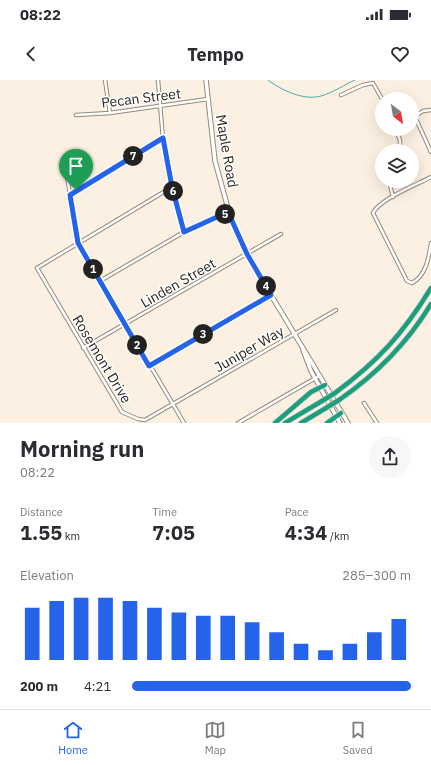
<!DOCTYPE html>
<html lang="en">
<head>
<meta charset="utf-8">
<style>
  body { margin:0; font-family:"IBM Plex Sans",sans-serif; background:#f7f7f7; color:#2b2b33; height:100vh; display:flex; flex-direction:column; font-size:15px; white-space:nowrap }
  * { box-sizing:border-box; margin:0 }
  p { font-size:13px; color:#7c7c81 }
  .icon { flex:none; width:22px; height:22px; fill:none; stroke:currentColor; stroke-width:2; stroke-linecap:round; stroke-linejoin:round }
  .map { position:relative; height:343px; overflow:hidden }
  .panel { display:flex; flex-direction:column; background:#fff; flex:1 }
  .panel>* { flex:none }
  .needle { width:26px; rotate:149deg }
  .tools { position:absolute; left:375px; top:12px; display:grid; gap:8px }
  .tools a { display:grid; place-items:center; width:44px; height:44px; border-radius:50%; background:#fff; box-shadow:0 4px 16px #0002; font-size:20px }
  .pin { position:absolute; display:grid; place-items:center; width:34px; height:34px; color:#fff; margin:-41px -17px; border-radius:50% 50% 50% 0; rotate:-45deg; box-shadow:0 0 4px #0007 }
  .pin .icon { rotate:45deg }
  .km { position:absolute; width:20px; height:20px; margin:-10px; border-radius:50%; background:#222; color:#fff; font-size:11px; line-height:20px; text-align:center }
  .round { display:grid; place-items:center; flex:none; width:42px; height:42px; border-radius:21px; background:#f7f7f7 }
  .head { display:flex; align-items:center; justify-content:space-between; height:68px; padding:0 20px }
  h1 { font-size:22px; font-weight:800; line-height:30px }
  .metrics { display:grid; grid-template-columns:repeat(3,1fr); gap:6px; height:68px; padding:4px 20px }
  .metrics div { display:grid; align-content:center }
  .metrics b { font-size:20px; font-weight:800 }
  .metrics small { font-size:11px; font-weight:400 }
  .metrics p { font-size:11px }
  .chart { height:112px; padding:8px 20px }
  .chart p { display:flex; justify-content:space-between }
  .chart svg { width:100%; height:72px; margin-top:4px; stroke:#2563eb; stroke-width:6 }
  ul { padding:0 20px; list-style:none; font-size:13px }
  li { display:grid; grid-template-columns:64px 48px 1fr; align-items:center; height:30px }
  li i { height:10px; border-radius:5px; background:#2563eb }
  .status { display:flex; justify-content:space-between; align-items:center; height:28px; padding:0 20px; background:#fff; direction:ltr }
  .status svg { height:11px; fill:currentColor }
  header { display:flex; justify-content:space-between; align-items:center; height:52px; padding:0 20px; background:#fff; font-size:18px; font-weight:800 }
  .tab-bar { display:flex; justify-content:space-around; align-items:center; height:56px; border-top:1px solid #e1e1e2; background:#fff; font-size:11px; color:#7c7c81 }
  .tab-bar a { display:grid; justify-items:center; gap:2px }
  .tab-bar .on { color:#2563eb }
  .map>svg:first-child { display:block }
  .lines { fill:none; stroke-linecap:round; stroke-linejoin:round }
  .stream { stroke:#45adb5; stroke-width:1 }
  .minor-casing { stroke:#948a7c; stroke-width:4.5 }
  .secondary-casing { stroke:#948a7c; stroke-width:5.5 }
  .motorway-casing { stroke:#d5d4d3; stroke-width:6 }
  .minor { stroke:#fff; stroke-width:2.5 }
  .secondary { stroke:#fff; stroke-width:3.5 }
  .motorway { stroke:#1d9f7d; stroke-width:4.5 }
  .motorway-bridge-casing { stroke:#d5d4d3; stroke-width:6; stroke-linecap:butt }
  .motorway-bridge { stroke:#1d9f7d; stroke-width:4.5 }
  .route-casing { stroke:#fff; stroke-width:8 }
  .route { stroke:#2563eb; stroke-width:5 }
  .labels { text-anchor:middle; stroke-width:3; stroke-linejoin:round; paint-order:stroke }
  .street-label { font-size:14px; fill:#2b2721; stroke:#fff }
</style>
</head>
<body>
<div class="status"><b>08:22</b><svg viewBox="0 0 49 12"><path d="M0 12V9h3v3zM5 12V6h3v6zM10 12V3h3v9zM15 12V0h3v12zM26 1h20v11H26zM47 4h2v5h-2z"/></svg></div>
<header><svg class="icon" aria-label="back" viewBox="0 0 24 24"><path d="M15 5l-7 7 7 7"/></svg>Tempo<svg class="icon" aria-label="heart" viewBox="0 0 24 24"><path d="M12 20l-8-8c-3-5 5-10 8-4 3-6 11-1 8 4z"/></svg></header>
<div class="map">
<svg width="431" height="343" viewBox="0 0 431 343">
  <rect width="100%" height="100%" fill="#fcf0e2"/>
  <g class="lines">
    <path class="stream" d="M 268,0 C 281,10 304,21 321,16 C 332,13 344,5 355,0"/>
    <defs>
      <path id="minor" d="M 105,0 L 110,33
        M 158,0 L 163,59 L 172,107 L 184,152
        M 341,15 L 363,5 L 373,3 L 382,19
        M 431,30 L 423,31 L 417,35 L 416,39 L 431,72
        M 76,35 L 110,33 L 208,19
        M 393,71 L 400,65 L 400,60 L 395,49
        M 65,84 L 78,163 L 184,343
        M 431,97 C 416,105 380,119 373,133 L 407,201 L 412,203 C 426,196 429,177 431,163
        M 389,101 L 393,117
        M 172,107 L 37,188 L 122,332 L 138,339 L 145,340 L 336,230
        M 70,115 L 163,59
        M 100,201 L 184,152 L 229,132
        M 83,268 L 281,154
        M 149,286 L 271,215
        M 364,323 L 377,343
        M 238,343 L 319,296"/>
      <path id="secondary" d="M 206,0 L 215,81 L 229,132 L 237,153 L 271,215 L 348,343
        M 303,270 L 311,291 L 340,343"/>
      <path id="motorway" d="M 335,313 C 378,281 403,254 431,208
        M 339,320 C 377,294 408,262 431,224
        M 275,343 L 311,312 L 325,305
        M 285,343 L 322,321
        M 301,343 L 326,328
        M 327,343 L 341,333"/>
    </defs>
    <use href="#minor" class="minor-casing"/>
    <use href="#secondary" class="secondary-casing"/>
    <use href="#motorway" class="motorway-casing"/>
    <use href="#minor" class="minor"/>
    <use href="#secondary" class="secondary"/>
    <use href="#motorway" class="motorway"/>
    <defs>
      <path id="motorway-bridge" d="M 322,321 L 335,313
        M 326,328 L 339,320"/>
    </defs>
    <use href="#motorway-bridge" class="motorway-bridge-casing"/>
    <use href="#motorway-bridge" class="motorway-bridge"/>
  </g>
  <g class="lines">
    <defs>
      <path id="route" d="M 163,58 L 172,107 L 184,152 L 228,132 L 247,174 L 271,215 L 149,286 L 78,163 L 70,115 Z"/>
    </defs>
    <use href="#route" class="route-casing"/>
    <use href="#route" class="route"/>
  </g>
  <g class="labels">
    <g class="street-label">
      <text transform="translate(141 18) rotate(-7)" y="5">Pecan Street</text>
      <text transform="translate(227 71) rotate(80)" y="5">Maple Road</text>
      <text transform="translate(178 203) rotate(-30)" y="5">Linden Street</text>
      <text transform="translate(249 269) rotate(-30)" y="5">Juniper Way</text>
      <text transform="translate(102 279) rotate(59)" y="5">Rosemont Drive</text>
    </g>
  </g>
</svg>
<div class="tools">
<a><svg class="needle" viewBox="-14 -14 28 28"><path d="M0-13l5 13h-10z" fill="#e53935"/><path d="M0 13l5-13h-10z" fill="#7c7c81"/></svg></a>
<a><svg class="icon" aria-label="layers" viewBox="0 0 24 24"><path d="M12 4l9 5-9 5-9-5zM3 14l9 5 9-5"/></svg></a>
</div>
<div class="pin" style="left:76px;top:110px;background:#1e9e55"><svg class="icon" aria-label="arrive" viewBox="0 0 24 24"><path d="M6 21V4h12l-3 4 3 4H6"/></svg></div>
<b class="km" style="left:93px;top:189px">1</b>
<b class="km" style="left:137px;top:265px">2</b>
<b class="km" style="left:203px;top:254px">3</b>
<b class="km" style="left:266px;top:206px">4</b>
<b class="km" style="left:225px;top:134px">5</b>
<b class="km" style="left:173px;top:111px">6</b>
<b class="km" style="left:133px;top:76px">7</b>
</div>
<section class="panel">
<div class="head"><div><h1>Morning run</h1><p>08:22</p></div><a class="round"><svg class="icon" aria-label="share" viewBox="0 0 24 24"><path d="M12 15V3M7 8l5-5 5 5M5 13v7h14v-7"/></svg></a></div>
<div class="metrics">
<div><p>Distance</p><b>1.55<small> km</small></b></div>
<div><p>Time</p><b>7:05</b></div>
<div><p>Pace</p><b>4:34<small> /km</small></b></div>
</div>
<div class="chart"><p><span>Elevation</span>285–300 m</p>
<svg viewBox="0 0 160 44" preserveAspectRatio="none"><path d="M5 44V12M15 44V8M25 44V6M35 44V6M45 44V8M55 44V12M65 44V15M75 44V17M85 44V17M95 44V21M105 44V27M115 44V34M125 44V38M135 44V34M145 44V27M155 44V19"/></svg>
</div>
<ul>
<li><b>200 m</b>4:21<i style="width:100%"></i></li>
</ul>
</section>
<nav class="tab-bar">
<a class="on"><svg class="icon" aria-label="home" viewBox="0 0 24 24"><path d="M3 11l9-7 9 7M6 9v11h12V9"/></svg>Home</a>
<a><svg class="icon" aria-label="map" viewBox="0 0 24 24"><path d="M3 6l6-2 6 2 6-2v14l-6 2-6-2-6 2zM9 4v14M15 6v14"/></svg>Map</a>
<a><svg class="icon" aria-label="saved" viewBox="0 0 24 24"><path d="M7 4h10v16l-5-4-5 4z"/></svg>Saved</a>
</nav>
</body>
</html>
